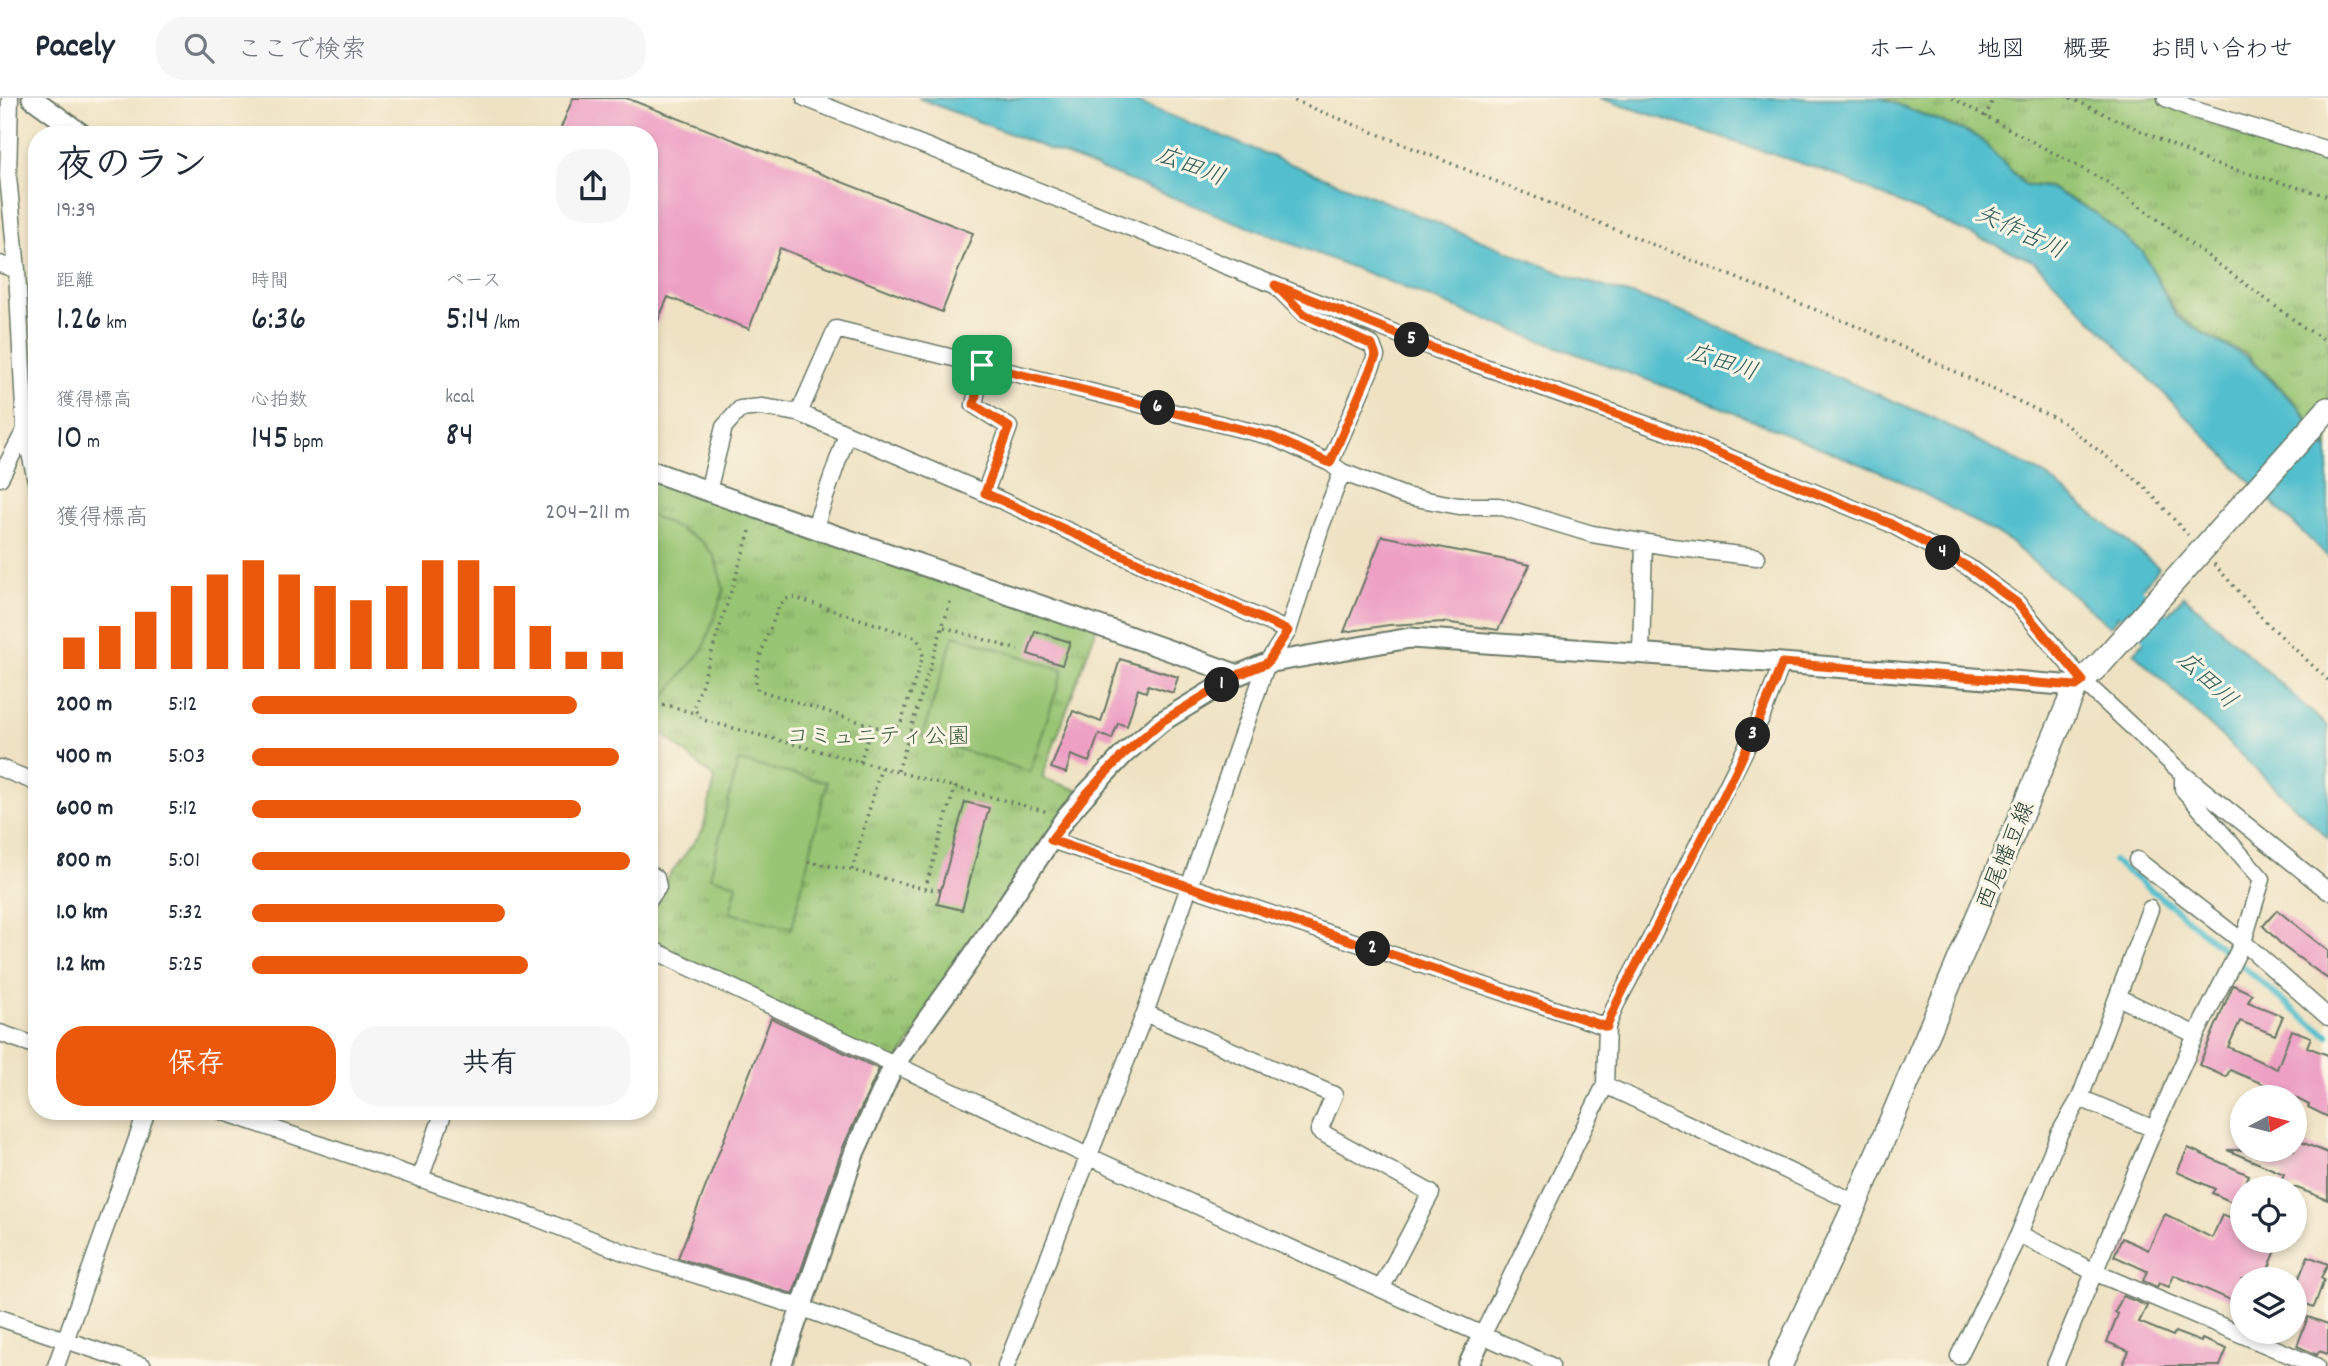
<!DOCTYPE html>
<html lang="ja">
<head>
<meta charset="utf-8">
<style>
  body { margin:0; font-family:Dekko,"Klee One",sans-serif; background:#f6f6f7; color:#1f2937; height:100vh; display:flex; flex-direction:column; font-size:26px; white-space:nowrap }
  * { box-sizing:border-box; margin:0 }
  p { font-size:23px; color:#747a83 }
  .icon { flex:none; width:38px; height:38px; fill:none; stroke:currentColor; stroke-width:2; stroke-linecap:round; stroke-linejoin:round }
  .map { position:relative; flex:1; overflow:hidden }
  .side { position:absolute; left:28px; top:28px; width:630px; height:994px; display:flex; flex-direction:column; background:#fff; border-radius:28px; box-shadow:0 4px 10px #0003 }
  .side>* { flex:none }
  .needle { width:46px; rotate:83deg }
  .controls { position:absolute; left:2230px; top:987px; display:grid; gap:14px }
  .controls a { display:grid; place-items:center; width:77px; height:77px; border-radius:50%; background:#fff; box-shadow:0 4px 10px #0003; font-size:35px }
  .pin { position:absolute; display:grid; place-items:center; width:60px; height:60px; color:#fff; margin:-30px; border-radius:14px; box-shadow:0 4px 10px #0006 }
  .km { position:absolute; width:35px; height:35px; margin:-18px; border-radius:50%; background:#222; color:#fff; font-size:19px; line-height:35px; text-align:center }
  .round { display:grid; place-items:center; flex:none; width:74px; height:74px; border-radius:28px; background:#f6f6f7 }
  .summary { display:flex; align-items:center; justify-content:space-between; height:119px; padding:0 28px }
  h1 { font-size:38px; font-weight:600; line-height:52px }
  .metrics { display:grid; grid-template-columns:repeat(3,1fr); gap:10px; height:119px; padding:7px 28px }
  .metrics div { display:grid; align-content:center }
  .metrics b { font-size:35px; font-weight:600 }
  .metrics small { font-size:19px; font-weight:400 }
  .metrics p { font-size:19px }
  .chart { height:196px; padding:14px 28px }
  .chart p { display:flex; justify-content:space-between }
  .chart svg { width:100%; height:126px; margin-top:7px; stroke:#ea580c; stroke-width:6 }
  .cta { display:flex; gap:14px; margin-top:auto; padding:14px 28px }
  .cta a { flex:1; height:80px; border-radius:28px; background:#ea580c; color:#fff; font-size:28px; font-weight:600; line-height:80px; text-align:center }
  .cta a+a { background:#f6f6f7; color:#1f2937 }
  ul { padding:0 28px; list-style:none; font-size:23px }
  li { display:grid; grid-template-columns:112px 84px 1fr; align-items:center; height:52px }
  li i { height:18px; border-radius:9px; background:#ea580c }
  header { display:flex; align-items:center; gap:42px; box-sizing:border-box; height:98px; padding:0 35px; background:#fff; border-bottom:2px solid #e0e1e3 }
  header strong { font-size:33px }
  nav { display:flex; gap:38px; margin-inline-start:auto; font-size:24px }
  .search { width:490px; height:63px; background:#f6f6f7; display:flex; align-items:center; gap:18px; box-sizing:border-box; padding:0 24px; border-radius:28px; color:#747a83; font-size:26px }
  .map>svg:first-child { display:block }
  .grass { fill:url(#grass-tufts); stroke:#5c8154; stroke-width:2 }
  .pitch { fill:#98c573; stroke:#5c8154; stroke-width:2 }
  .water { fill:#53bfcd; stroke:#397e80; stroke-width:2 }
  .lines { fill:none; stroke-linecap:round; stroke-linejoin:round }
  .stream { stroke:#53bfcd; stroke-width:6 }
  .river { stroke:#53bfcd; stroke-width:35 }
  .building { fill:#eda0c4 }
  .minor-casing { stroke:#687766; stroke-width:19 }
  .tertiary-casing { stroke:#687766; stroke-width:23 }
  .secondary-casing { stroke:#687766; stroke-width:26 }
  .path { stroke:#687766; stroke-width:3.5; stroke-dasharray:2 5; stroke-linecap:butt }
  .minor { stroke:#fff; stroke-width:16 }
  .tertiary { stroke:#fff; stroke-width:19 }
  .secondary { stroke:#fff; stroke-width:23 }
  .route-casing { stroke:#fff; stroke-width:14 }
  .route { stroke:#ea580c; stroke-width:9 }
  .labels { text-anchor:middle; stroke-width:6; stroke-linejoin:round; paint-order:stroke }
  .park-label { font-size:23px; fill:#3d5f44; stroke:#fcf5e5 }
  .street-label { font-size:23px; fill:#1f3d34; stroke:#fcf5e5 }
  .water-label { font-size:24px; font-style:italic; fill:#2c5e5a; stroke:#fcf5e5 }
</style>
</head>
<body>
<header>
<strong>Pacely</strong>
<div class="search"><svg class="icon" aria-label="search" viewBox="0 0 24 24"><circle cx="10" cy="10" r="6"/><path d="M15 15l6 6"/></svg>ここで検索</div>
<nav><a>ホーム</a><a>地図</a><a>概要</a><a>お問い合わせ</a></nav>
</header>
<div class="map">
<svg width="2328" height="1268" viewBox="0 0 2328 1268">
  <defs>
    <pattern id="grass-tufts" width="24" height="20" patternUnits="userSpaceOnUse" patternTransform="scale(1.75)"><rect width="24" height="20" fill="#98c573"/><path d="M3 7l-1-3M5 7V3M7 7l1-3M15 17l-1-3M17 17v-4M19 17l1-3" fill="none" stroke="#7ba15f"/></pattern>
  </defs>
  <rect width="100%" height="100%" fill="#fcf5e5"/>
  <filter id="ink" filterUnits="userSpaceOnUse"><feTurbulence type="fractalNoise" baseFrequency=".0143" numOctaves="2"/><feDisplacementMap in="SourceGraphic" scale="14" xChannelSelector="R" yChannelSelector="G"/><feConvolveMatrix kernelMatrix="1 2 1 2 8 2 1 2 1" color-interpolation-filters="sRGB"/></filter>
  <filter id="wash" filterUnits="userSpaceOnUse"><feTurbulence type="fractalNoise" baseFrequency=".00686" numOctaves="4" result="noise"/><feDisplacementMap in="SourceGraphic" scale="28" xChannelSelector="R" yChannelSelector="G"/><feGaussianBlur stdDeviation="1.57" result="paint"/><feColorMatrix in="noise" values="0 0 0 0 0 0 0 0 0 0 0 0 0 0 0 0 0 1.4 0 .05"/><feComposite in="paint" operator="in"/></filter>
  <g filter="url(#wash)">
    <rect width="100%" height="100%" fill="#efe2c3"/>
    <path class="grass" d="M 1882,0 L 2156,0 L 2231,34 L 2328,66 L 2328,351 L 2300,309 L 2247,256 L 2210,239 L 2177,216 L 2143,154 L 2093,113 L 2049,89 L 2025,86 L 1976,37 Z
      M 649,372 L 1098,526 L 1042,680 L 1087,695 L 894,967 L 649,850 L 649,805 L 703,732 L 715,681 L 658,631 L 649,640 Z"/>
    <path class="pitch" d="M 649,416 L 700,442 L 714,457 L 724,492 L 703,551 L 649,618 Z
      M 954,537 L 1063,572 L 1030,674 L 922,639 Z
      M 738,663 L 827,684 L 792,830 L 730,815 L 737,786 L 710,779 Z"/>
    <path class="water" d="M 918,0 L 1127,0 L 1574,180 L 1669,208 L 1929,318 L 2045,377 L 2159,470 L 2110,528 L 2005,440 L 1897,381 L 1713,306 L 1536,241 Z
      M 1599,0 L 1881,0 L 1978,39 L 2024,87 L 2050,90 L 2096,116 L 2143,154 L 2176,218 L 2210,240 L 2247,259 L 2299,310 L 2328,353 L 2328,459 L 2243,376 L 2035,164 L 1831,75 Z
      M 2184,498 L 2328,629 L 2328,740 L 2134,555 Z"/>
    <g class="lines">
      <path class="stream" d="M 2113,763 L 2167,804 L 2302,919 L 2328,937"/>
      <path class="river" d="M 2099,471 L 2189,564"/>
    </g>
    <g id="blocks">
      <path class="building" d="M 573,0 L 626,0 L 973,135 L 942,214 L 780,150 L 749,231 L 668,199 L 649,243 L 649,37 L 558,37 Z
        M 1382,438 L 1506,462 L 1530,467 L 1498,532 L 1444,524 L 1389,527 L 1344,534 Z
        M 1035,533 L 1070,544 L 1062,567 L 1028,556 Z
        M 1120,561 L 1178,579 L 1173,595 L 1148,587 L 1146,594 L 1138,591 L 1127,628 L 1118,625 L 1112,641 L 1099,636 L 1089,664 L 1071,657 L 1066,675 L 1051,670 L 1073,613 L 1101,624 Z
        M 965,704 L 989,710 L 962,812 L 937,806 Z
        M 2277,812 L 2328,853 L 2328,881 L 2284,849 L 2263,828 Z
        M 2233,887 L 2252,896 L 2248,904 L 2283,918 L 2275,937 L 2240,923 L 2228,949 L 2277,971 L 2292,932 L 2311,939 L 2307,949 L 2328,957 L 2328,1019 L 2308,1009 L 2309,1007 L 2294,999 L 2230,972 L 2226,979 L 2199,967 Z
        M 771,920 L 879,971 L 843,1049 L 793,1196 L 678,1160 Z
        M 2294,1041 L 2328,1055 L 2328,1102 L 2297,1090 L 2278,1090 L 2284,1076 L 2227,1052 L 2294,1052 Z
        M 2188,1050 L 2249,1077 L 2236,1106 L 2212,1095 L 2215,1091 L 2177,1074 Z
        M 2165,1116 L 2212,1140 L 2222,1117 L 2242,1125 L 2242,1143 L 2280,1143 L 2264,1181 L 2242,1181 L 2242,1207 L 2174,1177 L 2169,1189 L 2159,1185 L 2157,1189 L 2143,1183 L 2147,1173 L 2114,1158 L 2122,1140 L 2148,1152 Z
        M 2308,1158 L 2328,1166 L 2321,1180 L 2324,1182 L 2314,1209 L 2294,1202 L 2294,1192 Z
        M 2123,1198 L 2147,1208 L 2139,1224 L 2173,1238 L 2175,1234 L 2201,1244 L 2202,1241 L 2227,1251 L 2220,1268 L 2122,1268 L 2129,1253 L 2107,1244 L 2118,1216 L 2115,1214 Z
        M 2308,1219 L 2328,1226 L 2328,1256 L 2319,1253 L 2317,1257 L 2297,1248 Z"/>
    </g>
  </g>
  <g filter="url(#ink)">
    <use href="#blocks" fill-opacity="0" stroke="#687766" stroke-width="2"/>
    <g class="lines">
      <defs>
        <path id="minor" d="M 10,0 L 8,78 L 17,172 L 25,332 L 37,387
          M 805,0 L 1440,253 L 1667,334 L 1889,425 L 1968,469 L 2017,505 L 2083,583 L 2183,676 L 2328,793
          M 2166,0 L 2195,12 L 2328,52
          M 0,166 L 17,172
          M 1279,191 L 1304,216 L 1372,247 L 1376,258 L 1330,365
          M 982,267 L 974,307 L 1009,329 L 985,395
          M 799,315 L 985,395 L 1288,533
          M 1342,374 L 1405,398 L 1459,408 L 1499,408 L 1592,436 L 1672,449 L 1757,459
          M 0,380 L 25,332
          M 708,393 L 724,329 L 740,311 L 762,309 L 799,315 L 836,231 L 1273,339 L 1330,365 L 1342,374 L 1321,428 L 1288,533 L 1267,565 L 1145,915 L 1006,1268
          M 814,431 L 847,336
          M 1641,555 L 1644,445
          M 0,670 L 33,683 L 37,683
          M 1051,742 L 1607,929
          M 2137,762 L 2243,844 L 2328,919
          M 649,775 L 656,780 L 658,789 L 649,802
          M 649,850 L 1090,1059 L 1551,1268
          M 2118,899 L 2196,937
          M 1145,915 L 1334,997 L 1319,1033 L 1431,1095 L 1381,1191
          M 0,935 L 37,948
          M 1605,987 L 1856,1105
          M 2080,1000 L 2154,1031
          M 221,1013 L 534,1119 L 626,1155 L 800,1209 L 962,1268
          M 420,1081 L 444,1013
          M 2019,1136 L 2094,1174 L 2316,1268
          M 0,1220 L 143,1268
          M 1482,1238 L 1605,987 L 1607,929 L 1615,908 L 1649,844 L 1762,618 L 1782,565
          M 1959,1258 L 2019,1136 L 2059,1036 L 2080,1000 L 2150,811
          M 56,1268 L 147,1013
          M 2055,1268 L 2154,1031 L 2196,937 L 2243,844 L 2262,781 L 2183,691 L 2183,676"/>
        <path id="tertiary" d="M 32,0 L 83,37
          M 649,372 C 845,443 1043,506 1238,577
          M 781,1268 L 855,1053 L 894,967 L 963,872 L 1066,719 L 1087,695 L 1124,656 L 1161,624 L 1238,577 L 1267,565 L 1410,540 L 1782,565 L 2076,588
          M 1468,1268 L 1482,1238"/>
        <path id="secondary" d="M 1780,1268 L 1856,1105 L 2076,588 L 2101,565 L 2328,311"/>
      </defs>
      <use href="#minor" class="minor-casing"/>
      <use href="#tertiary" class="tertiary-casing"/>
      <use href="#secondary" class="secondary-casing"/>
      <path class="path" d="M 1288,0 L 1861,230 L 2061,323 L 2144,388 L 2188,437
        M 1952,0 L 2107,84 L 2305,230 L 2328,244
        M 2070,0 L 2211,65 L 2328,98
        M 1985,19 L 1994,0
        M 750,433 L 694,611 L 703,622 L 1048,714
        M 2214,466 L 2264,522 L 2328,582
        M 793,499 L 915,539 L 921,547 L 923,558 L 901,624 L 894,630 L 886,632 L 758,592 C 749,577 771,530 777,513 C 781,504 784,501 793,499 Z
        M 944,529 L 1018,552
        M 649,606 L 670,608 L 697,616
        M 860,664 L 872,628
        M 898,673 L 951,501
        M 808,764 L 852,772 L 925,791 L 941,792
        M 852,772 L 881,670
        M 925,791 L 955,689"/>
      <use href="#minor" class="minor"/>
      <use href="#tertiary" class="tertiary"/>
      <use href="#secondary" class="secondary"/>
    </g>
  </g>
  <g class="lines" filter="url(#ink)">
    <defs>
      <path id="route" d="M 1275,187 L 1440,253 L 1667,334 L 1889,425 L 1968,469 L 2017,505 L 2083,583 L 2076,588 L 1782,565 C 1748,658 1699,745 1654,834 C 1638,865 1619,895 1607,929 L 1051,742 L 1087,695 L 1124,656 L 1161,624 L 1238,577 L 1267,565 L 1288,533 L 985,395 L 1009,329 L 974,307 L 982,267 L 1273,339 L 1330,365 L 1376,258 L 1372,247 L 1304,216 Z"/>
    </defs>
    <use href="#route" class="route-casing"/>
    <use href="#route" class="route"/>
  </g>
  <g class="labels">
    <g class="park-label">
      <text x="878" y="645">コミュニティ公園</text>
    </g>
    <g class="street-label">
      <text transform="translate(2004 757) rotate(-67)" y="8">西尾幡豆線</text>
    </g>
    <g class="water-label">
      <text transform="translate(1191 67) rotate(21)" y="8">広田川</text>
      <text transform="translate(2021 133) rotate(25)" y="8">矢作古川</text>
      <text transform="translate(1723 263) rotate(18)" y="8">広田川</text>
      <text transform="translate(2208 581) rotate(43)" y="8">広田川</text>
    </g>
  </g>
</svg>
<div class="controls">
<a><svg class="needle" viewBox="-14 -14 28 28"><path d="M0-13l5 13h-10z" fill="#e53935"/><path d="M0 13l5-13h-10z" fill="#747a83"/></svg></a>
<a><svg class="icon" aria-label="locate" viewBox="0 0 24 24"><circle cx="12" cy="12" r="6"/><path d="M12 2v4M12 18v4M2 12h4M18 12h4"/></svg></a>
<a><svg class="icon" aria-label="layers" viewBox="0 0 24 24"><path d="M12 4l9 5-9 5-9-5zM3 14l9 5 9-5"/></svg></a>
</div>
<div class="pin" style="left:982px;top:267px;background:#1e9e55"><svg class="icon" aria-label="arrive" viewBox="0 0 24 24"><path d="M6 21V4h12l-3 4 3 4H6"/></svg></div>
<b class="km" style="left:1222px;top:587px">1</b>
<b class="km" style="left:1373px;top:851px">2</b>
<b class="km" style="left:1753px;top:637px">3</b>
<b class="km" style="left:1943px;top:455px">4</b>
<b class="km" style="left:1412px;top:242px">5</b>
<b class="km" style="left:1158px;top:310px">6</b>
<section class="side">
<div class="summary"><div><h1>夜のラン</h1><p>19:39</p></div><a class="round"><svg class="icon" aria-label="share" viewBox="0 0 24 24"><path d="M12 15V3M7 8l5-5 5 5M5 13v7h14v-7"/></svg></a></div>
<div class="metrics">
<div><p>距離</p><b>1.26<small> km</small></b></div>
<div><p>時間</p><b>6:36</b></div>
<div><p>ペース</p><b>5:14<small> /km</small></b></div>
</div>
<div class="metrics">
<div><p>獲得標高</p><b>10<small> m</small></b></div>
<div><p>心拍数</p><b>145<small> bpm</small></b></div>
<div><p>kcal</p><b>84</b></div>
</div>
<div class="chart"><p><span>獲得標高</span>204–211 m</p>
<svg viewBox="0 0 160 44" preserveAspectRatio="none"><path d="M5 44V33M15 44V29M25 44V24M35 44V15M45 44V11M55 44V6M65 44V11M75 44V15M85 44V20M95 44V15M105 44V6M115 44V6M125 44V15M135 44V29M145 44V38M155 44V38"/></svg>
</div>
<ul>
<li><b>200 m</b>5:12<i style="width:86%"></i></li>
<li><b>400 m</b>5:03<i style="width:97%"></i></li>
<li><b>600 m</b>5:12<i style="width:87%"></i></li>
<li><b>800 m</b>5:01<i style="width:100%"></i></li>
<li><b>1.0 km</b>5:32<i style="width:67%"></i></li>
<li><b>1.2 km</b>5:25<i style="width:73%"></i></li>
</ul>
<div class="cta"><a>保存</a><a>共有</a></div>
</section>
</div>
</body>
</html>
